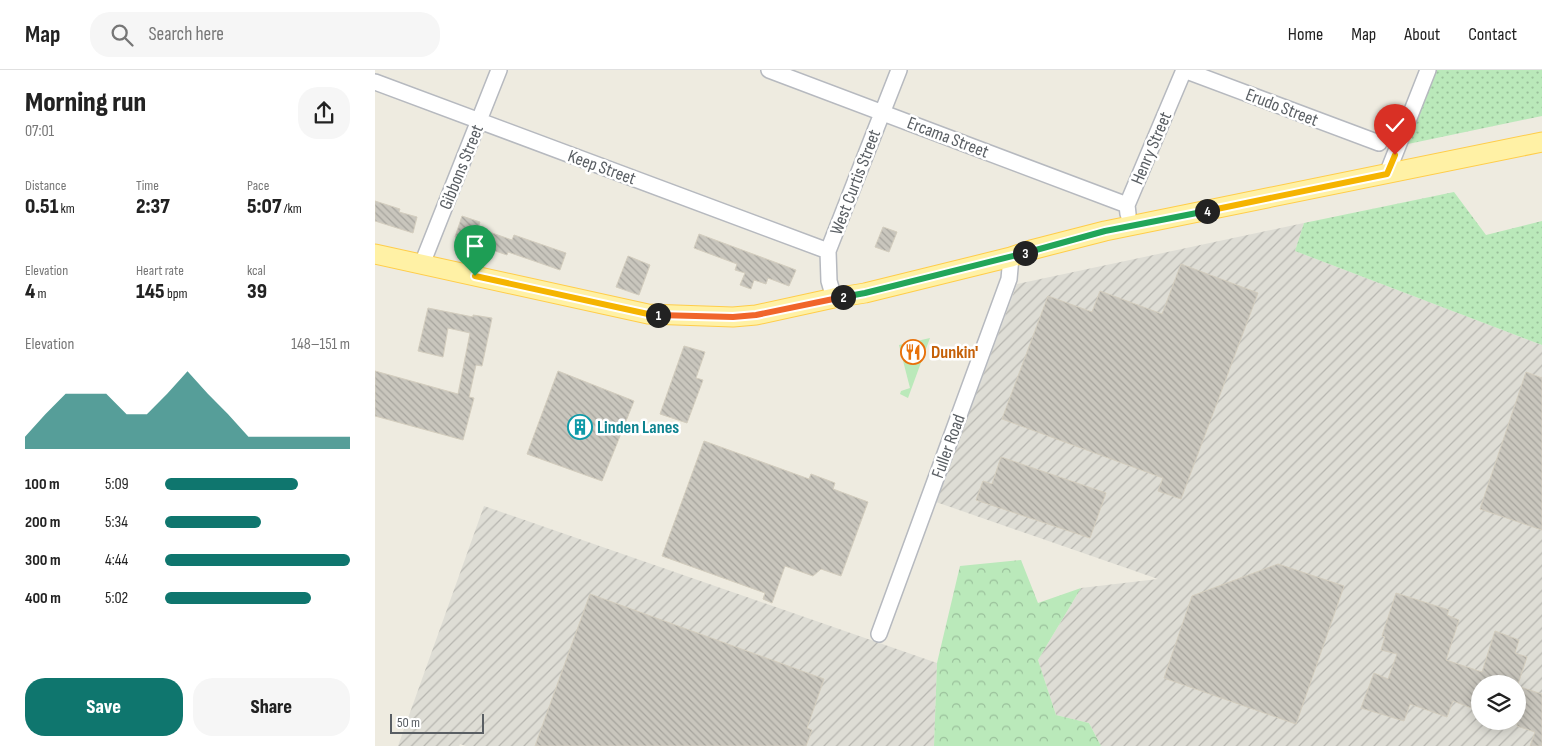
<!DOCTYPE html>
<html lang="en">
<head>
<meta charset="utf-8">
<style>
  body { margin:0; font-family:"Sofia Sans Condensed",sans-serif; background:#f6f6f6; color:#222; height:100vh; display:flex; flex-direction:column; font-size:19px; white-space:nowrap }
  * { box-sizing:border-box; margin:0 }
  p { font-size:16px; color:#767676 }
  .icon { flex:none; width:28px; height:28px; fill:none; stroke:currentColor; stroke-width:2; stroke-linecap:round; stroke-linejoin:round }
  .map { position:relative; flex:1; overflow:hidden }
  .details { display:flex; flex-direction:column; background:#fff; width:375px }
  .details>* { flex:none }
  .buttons { position:absolute; left:1096px; top:605px; display:grid; gap:10px }
  .buttons a { display:grid; place-items:center; width:55px; height:55px; border-radius:50%; background:#fff; box-shadow:0 2px 12px #0003; font-size:25px }
  .scale { position:absolute; left:15px; bottom:12px; width:94px; box-sizing:border-box; padding-left:5px; border:2px solid #595e63; border-top:0; font-size:14px; line-height:18px; white-space:nowrap; color:#595e63; -webkit-text-stroke:4px #fff; paint-order:stroke }
  .pin { position:absolute; display:grid; place-items:center; width:42px; height:42px; color:#fff; margin:-51px -21px; border-radius:50% 50% 50% 0; rotate:-45deg; box-shadow:0 0 5px #0007 }
  .pin .icon { rotate:45deg }
  .km { position:absolute; width:25px; height:25px; margin:-12px; border-radius:50%; background:#222; color:#fff; font-size:14px; line-height:25px; text-align:center }
  .round { display:grid; place-items:center; flex:none; width:52px; height:52px; border-radius:20px; background:#f6f6f6 }
  .headline { display:flex; align-items:center; justify-content:space-between; height:85px; padding:0 25px }
  h1 { font-size:28px; font-weight:800; line-height:38px }
  .metrics { display:grid; grid-template-columns:repeat(3,1fr); gap:8px; height:85px; padding:5px 25px }
  .metrics div { display:grid; align-content:center }
  .metrics b { font-size:21px; font-weight:800 }
  .metrics small { font-size:14px; font-weight:400 }
  .metrics p { font-size:14px }
  .chart { height:140px; padding:10px 25px }
  .chart p { display:flex; justify-content:space-between }
  .chart svg { width:100%; height:90px; margin-top:5px; fill:#0f766e; opacity:.7 }
  .button { display:flex; gap:10px; margin-top:auto; padding:10px 25px }
  .button a { flex:1; height:58px; border-radius:20px; background:#0f766e; color:#fff; font-size:20px; font-weight:800; line-height:58px; text-align:center }
  .button a+a { background:#f6f6f6; color:#222 }
  ul { padding:0 25px; list-style:none; font-size:16px }
  li { display:grid; grid-template-columns:80px 60px 1fr; align-items:center; height:38px }
  li i { height:12px; border-radius:6px; background:#0f766e }
  header { display:flex; align-items:center; gap:30px; box-sizing:border-box; height:70px; padding:0 25px; background:#fff; border-bottom:1px solid #e0e0e0 }
  header strong { font-size:24px }
  nav { display:flex; gap:28px; margin-inline-start:auto; font-size:18px }
  .search { width:350px; height:45px; background:#f6f6f6; display:flex; align-items:center; gap:12px; box-sizing:border-box; padding:0 18px; border-radius:20px; color:#767676; font-size:19px }
  main { display:flex; flex:1; min-height:0 }
  .map>svg:first-child { display:block }
  .industrial { fill:url(#industrial-furrows); fill-rule:evenodd }
  .green { fill:#bae9ba }
  .forest { fill:url(#forest-crowns) }
  .park { fill:url(#park-dots) }
  .building { fill:url(#building-back-hatch); stroke:#d3cdbe }
  .lines { fill:none; stroke-linecap:round; stroke-linejoin:round }
  .minor-casing { stroke:#b6b9bf; stroke-width:18 }
  .major-casing { stroke:#ffcd49; stroke-width:21 }
  .minor { stroke:#fff; stroke-width:15 }
  .major { stroke:#fff1a5; stroke-width:19 }
  .split-1-casing { stroke:#fff; stroke-width:10 }
  .split-2-casing { stroke:#fff; stroke-width:10 }
  .split-3-casing { stroke:#fff; stroke-width:10 }
  .split-4-casing { stroke:#fff; stroke-width:10 }
  .split-5-casing { stroke:#fff; stroke-width:10 }
  .split-1 { stroke:#f5b400; stroke-width:6 }
  .split-2 { stroke:#f0652b; stroke-width:6 }
  .split-3 { stroke:#22a559; stroke-width:6 }
  .split-4 { stroke:#22a559; stroke-width:6 }
  .split-5 { stroke:#f5b400; stroke-width:6 }
  .labels { text-anchor:middle; stroke-width:5; stroke-linejoin:round; paint-order:stroke }
  .street-label { font-size:18px; fill:#595e63; stroke:#fff }
  .food-label { font-size:18px; font-weight:bold; fill:#c56008; stroke:#fff; text-anchor:start }
  .culture-label { font-size:18px; font-weight:bold; fill:#0d838f; stroke:#fff; text-anchor:start }
</style>
</head>
<body>
<header>
<strong>Map</strong>
<div class="search"><svg class="icon" aria-label="search" viewBox="0 0 24 24"><circle cx="10" cy="10" r="6"/><path d="M15 15l6 6"/></svg>Search here</div>
<nav><a>Home</a><a>Map</a><a>About</a><a>Contact</a></nav>
</header>
<main>
<section class="details">
<div class="headline"><div><h1>Morning run</h1><p>07:01</p></div><a class="round"><svg class="icon" aria-label="share" viewBox="0 0 24 24"><path d="M12 15V3M7 8l5-5 5 5M5 13v7h14v-7"/></svg></a></div>
<div class="metrics">
<div><p>Distance</p><b>0.51<small> km</small></b></div>
<div><p>Time</p><b>2:37</b></div>
<div><p>Pace</p><b>5:07<small> /km</small></b></div>
</div>
<div class="metrics">
<div><p>Elevation</p><b>4<small> m</small></b></div>
<div><p>Heart rate</p><b>145<small> bpm</small></b></div>
<div><p>kcal</p><b>39</b></div>
</div>
<div class="chart"><p><span>Elevation</span>148–151 m</p>
<svg viewBox="0 0 160 44" preserveAspectRatio="none"><path d="M0 44V38L10 27L20 17L30 17L40 17L50 27L60 27L70 17L80 6L90 17L100 27L110 38L120 38L130 38L140 38L150 38L160 38V44z"/></svg>
</div>
<ul>
<li><b>100 m</b>5:09<i style="width:72%"></i></li>
<li><b>200 m</b>5:34<i style="width:52%"></i></li>
<li><b>300 m</b>4:44<i style="width:100%"></i></li>
<li><b>400 m</b>5:02<i style="width:79%"></i></li>
</ul>
<div class="button"><a>Save</a><a>Share</a></div>
</section>
<div class="map">
<svg width="1167" height="676" viewBox="0 0 1167 676">
  <defs>
    <pattern id="industrial-furrows" width="10" height="10" patternUnits="userSpaceOnUse" patternTransform="scale(1.25)"><rect width="10" height="10" fill="#deddd5"/><path d="M-1 1l2-2M0 10L10 0M9 11l2-2" fill="none" stroke="#b7b6b0"/></pattern>
    <pattern id="forest-crowns" width="20" height="18" patternUnits="userSpaceOnUse" patternTransform="scale(1.25)"><rect width="20" height="18" fill="#bae9ba"/><path d="M2 6a3 3 0 1 1 6 0M12 15a3 3 0 1 1 6 0" fill="none" stroke="#9ac09b"/></pattern>
    <pattern id="park-dots" width="8" height="8" patternUnits="userSpaceOnUse" patternTransform="scale(1.25)"><rect width="8" height="8" fill="#bae9ba"/><path d="M2 2h.1M6 6h.1" fill="none" stroke="#9ac09b" stroke-width="1.8" stroke-linecap="round"/></pattern>
    <pattern id="building-back-hatch" width="6" height="6" patternUnits="userSpaceOnUse" patternTransform="scale(1.25)"><rect width="6" height="6" fill="#c9c6bd"/><path d="M-1 5l2 2M0 0l6 6M5-1l2 2" fill="none" stroke="#a6a49d"/></pattern>
  </defs>
  <rect width="100%" height="100%" fill="#eeebe0"/>
  <path class="industrial" d="M 929,153 L 920,181 L 1167,275 L 1167,676 L 726,676 L 714,653 L 681,645 L 663,590 L 706,518 L 783,509 L 561,432 L 642,214 ZM 1105,614 L 1142,614 L 1142,651 L 1105,651 Z
    M 109,436 L 562,593 L 559,676 L 91,676 L 85,674 L 84,676 L 23,676 Z"/>
  <path class="green" d="M 555,268 L 533,328 L 525,324 L 526,321 L 535,318 L 524,275 Z"/>
  <path class="forest" d="M 646,490 L 663,533 L 706,518 L 663,590 L 681,645 L 714,653 L 726,676 L 559,676 L 562,593 L 585,496 Z"/>
  <path class="park" d="M 1059,0 L 1167,0 L 1167,46 L 1033,74 Z
    M 1079,122 L 1111,165 L 1167,151 L 1167,275 L 920,181 L 929,153 Z"/>
  <path class="building" d="M 0,131 L 25,139 L 24,142 L 42,147 L 38,163 L 0,151 Z
    M 87,146 L 105,152 L 103,158 L 137,170 L 139,165 L 191,183 L 185,200 L 133,182 L 132,185 L 80,167 Z
    M 508,157 L 522,162 L 514,182 L 500,177 Z
    M 324,164 L 421,200 L 414,216 L 393,208 L 391,214 L 379,210 L 376,219 L 365,215 L 370,203 L 360,200 L 362,194 L 319,178 Z
    M 253,186 L 275,195 L 264,225 L 241,217 Z
    M 806,194 L 883,223 L 806,429 L 783,421 L 788,408 L 627,349 L 673,226 L 717,242 L 725,221 L 787,244 Z
    M 53,238 L 98,247 L 98,245 L 117,248 L 107,296 L 101,295 L 94,327 L 99,328 L 88,370 L 0,346 L 0,301 L 83,324 L 95,263 L 73,258 L 68,287 L 43,281 Z
    M 309,276 L 330,282 L 321,308 L 328,310 L 312,353 L 285,344 Z
    M 183,301 L 259,331 L 227,411 L 152,384 Z
    M 1151,302 L 1167,308 L 1167,460 L 1105,439 Z
    M 329,371 L 434,409 L 436,404 L 460,413 L 458,419 L 493,432 L 466,506 L 446,499 L 438,506 L 410,496 L 397,533 L 388,529 L 390,523 L 287,486 Z
    M 626,387 L 731,423 L 715,468 L 601,430 L 608,411 L 617,414 Z
    M 903,494 L 969,516 L 921,654 L 789,608 L 817,526 Z
    M 1021,523 L 1074,540 L 1072,545 L 1084,550 L 1071,590 L 1107,602 L 1120,561 L 1144,570 L 1140,583 L 1152,587 L 1143,614 L 1105,614 L 1105,641 L 1078,631 L 1072,647 L 1035,634 L 1029,651 L 986,638 L 999,603 L 1013,609 L 1022,584 L 1006,580 L 1010,567 L 1007,566 Z
    M 215,524 L 449,609 L 432,658 L 437,660 L 431,676 L 160,676 Z
    M 1142,616 L 1167,624 L 1167,676 L 1155,676 L 1160,662 L 1142,656 Z"/>
  <g class="lines">
    <defs>
      <path id="minor" d="M 394,0 L 752,135
        M 809,0 L 1004,73
        M 0,12 L 453,181
        M 1012,104 L 1053,0
        M 753,144 L 752,135 L 809,0
        M 47,194 L 124,0
        M 459,228 L 454,211 L 453,181 L 524,0
        M 504,564 L 634,209 L 636,187"/>
      <path id="major" d="M 0,184 L 273,244 L 358,247 L 381,245 L 459,228 L 490,223 L 636,187 L 656,180 L 730,161 L 1167,72"/>
    </defs>
    <use href="#minor" class="minor-casing"/>
    <use href="#major" class="major-casing"/>
    <use href="#minor" class="minor"/>
    <use href="#major" class="major"/>
  </g>
  <g class="lines">
    <defs>
      <path id="split-1" d="M 100,206 L 273,244 L 283,245"/>
      <path id="split-2" d="M 283,245 L 358,247 L 381,245 L 468,227"/>
      <path id="split-3" d="M 468,227 L 490,223 L 650,183"/>
      <path id="split-4" d="M 650,183 L 730,161 L 832,141"/>
      <path id="split-5" d="M 832,141 L 1012,104 L 1020,85"/>
    </defs>
    <use href="#split-1" class="split-1-casing"/>
    <use href="#split-2" class="split-2-casing"/>
    <use href="#split-3" class="split-3-casing"/>
    <use href="#split-4" class="split-4-casing"/>
    <use href="#split-5" class="split-5-casing"/>
    <use href="#split-1" class="split-1"/>
    <use href="#split-2" class="split-2"/>
    <use href="#split-3" class="split-3"/>
    <use href="#split-4" class="split-4"/>
    <use href="#split-5" class="split-5"/>
  </g>
  <defs>
    <symbol id="restaurant-ring" viewBox="-11 -11 22 22"><circle r="9.5" fill="#fff" stroke="#e8710a" stroke-width="1.5"/><path d="M-5-6h1v4h1v-4h1v4h1v-4h1v5L-1.5 .5V6h-2V.5L-5-1ZM5-6V6H3V1.5H1.5Q1.5-4 5-6Z" fill="#e8710a"/></symbol>
    <symbol id="building-ring" viewBox="-11 -11 22 22"><circle r="9.5" fill="#fff" stroke="#0f9aa8" stroke-width="1.5"/><path d="M-4-6H4V6H1V3H-1V6H-4ZM-2.5-4.3h1.7v1.8h-1.7ZM.8-4.3h1.7v1.8H.8ZM-2.5-1h1.7V.8h-1.7ZM.8-1h1.7V.8H.8Z" fill="#0f9aa8"/></symbol>
  </defs>
  <g fill-rule="evenodd">
    <use href="#restaurant-ring" x="524" y="268" width="28" height="28"/>
    <use href="#building-ring" x="191" y="343" width="28" height="28"/>
  </g>
  <g class="labels">
    <g class="street-label">
      <text transform="translate(907 37) rotate(21)" y="6">Erudo Street</text>
      <text transform="translate(573 67) rotate(21)" y="6">Ercama Street</text>
      <text transform="translate(776 78) rotate(-67)" y="6">Henry Street</text>
      <text transform="translate(86 97) rotate(-68)" y="6">Gibbons Street</text>
      <text transform="translate(227 97) rotate(20)" y="6">Keep Street</text>
      <text transform="translate(480 112) rotate(-69)" y="6">West Curtis Street</text>
      <text transform="translate(573 376) rotate(-70)" y="6">Fuller Road</text>
    </g>
    <g class="food-label">
      <text x="556" y="288">Dunkin'</text>
    </g>
    <g class="culture-label">
      <text x="222" y="363">Linden Lanes</text>
    </g>
  </g>
</svg>
<div class="buttons">
<a><svg class="icon" aria-label="layers" viewBox="0 0 24 24"><path d="M12 4l9 5-9 5-9-5zM3 14l9 5 9-5"/></svg></a>
</div>
<div class="scale">50 m</div>
<div class="pin" style="left:100px;top:206px;background:#1e9e55"><svg class="icon" aria-label="arrive" viewBox="0 0 24 24"><path d="M6 21V4h12l-3 4 3 4H6"/></svg></div>
<div class="pin" style="left:1020px;top:85px;background:#d93025"><svg class="icon" aria-label="check" viewBox="0 0 24 24"><path d="M5 12l5 5 9-10"/></svg></div>
<b class="km" style="left:283px;top:245px">1</b>
<b class="km" style="left:468px;top:227px">2</b>
<b class="km" style="left:650px;top:183px">3</b>
<b class="km" style="left:832px;top:141px">4</b>
</div>
</main>
</body>
</html>
